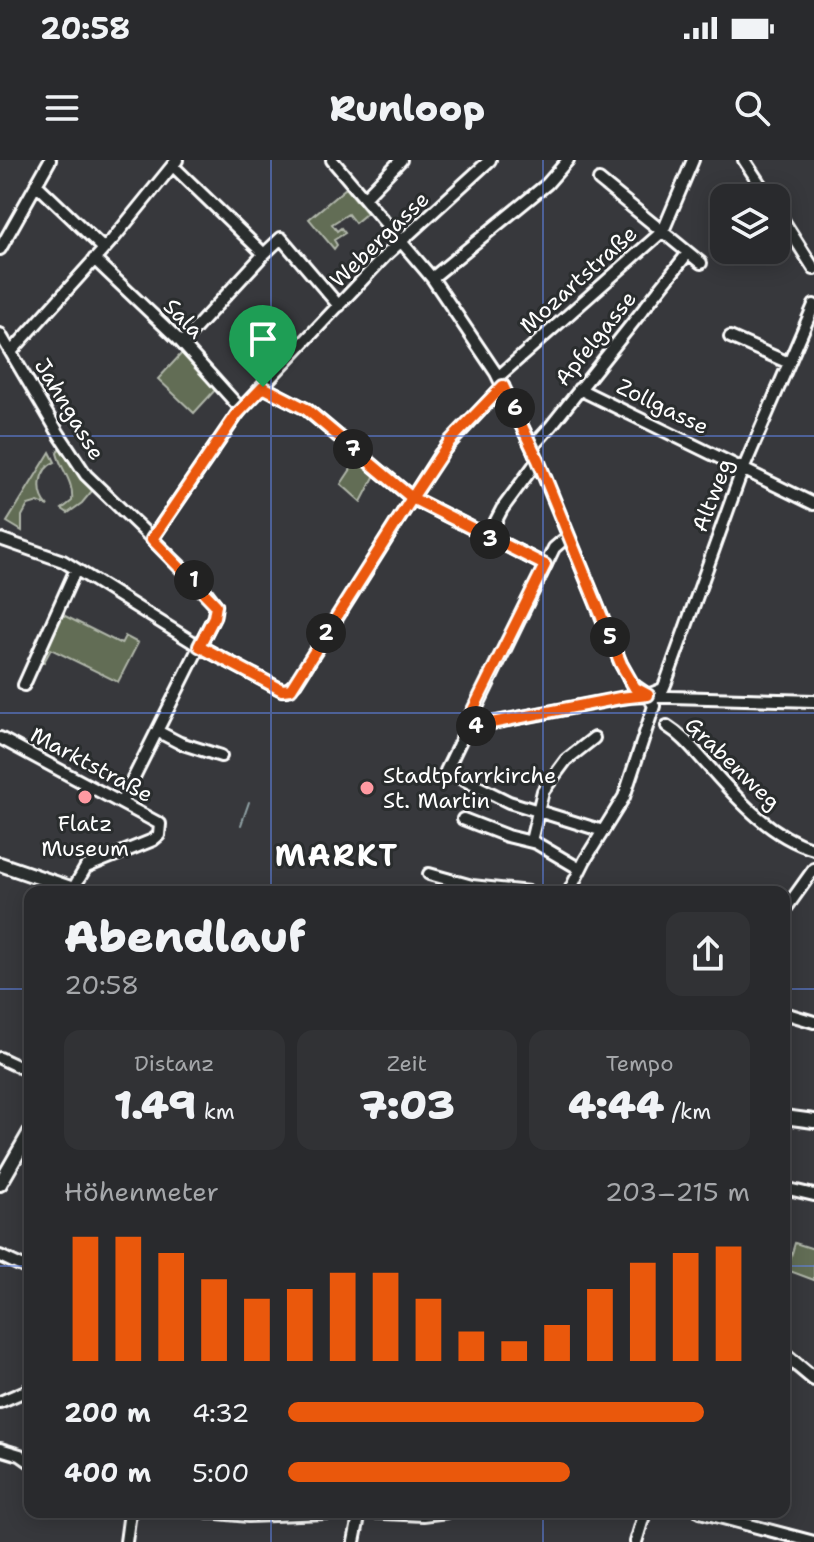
<!DOCTYPE html>
<html lang="de">
<head>
<meta charset="utf-8">
<style>
  body { margin:0; font-family:"Shantell Sans",sans-serif; background:#313235; color:#f1f3f6; height:100vh; display:flex; flex-direction:column; font-size:30px; white-space:nowrap }
  * { box-sizing:border-box; margin:0 }
  p { font-size:26px; color:#a5a7aa }
  .icon { flex:none; width:44px; height:44px; fill:none; stroke:currentColor; stroke-width:2; stroke-linecap:round; stroke-linejoin:round }
  .map { position:relative; flex:1; overflow:hidden }
  .sheet { position:absolute; left:24px; top:726px; width:766px; height:632px; display:flex; flex-direction:column; background:#292a2d; border-radius:16px; box-shadow:0 4px 20px #0003,0 0 0 2px #454649 }
  .sheet>* { flex:none }
  .tools { position:absolute; left:710px; top:24px; display:grid; gap:16px }
  .tools a { display:grid; place-items:center; width:80px; height:80px; border-radius:16px; background:#292a2d; box-shadow:0 4px 20px #0003,0 0 0 2px #454649; font-size:40px }
  .pin { position:absolute; display:grid; place-items:center; width:68px; height:68px; color:#fff; margin:-82px -34px; border-radius:50% 50% 50% 0; rotate:-45deg; box-shadow:0 0 8px #0007 }
  .pin .icon { rotate:45deg }
  .km { position:absolute; width:40px; height:40px; margin:-20px; border-radius:50%; background:#222; color:#fff; font-size:22px; line-height:40px; text-align:center }
  .round { display:grid; place-items:center; flex:none; width:84px; height:84px; border-radius:16px; background:#313235 }
  .overview { display:flex; align-items:center; justify-content:space-between; height:136px; padding:0 40px }
  h1 { font-size:44px; font-weight:800; line-height:60px }
  .stats { display:grid; grid-template-columns:repeat(3,1fr); gap:12px; height:136px; padding:8px 40px }
  .stats div { display:grid; align-content:center; border-radius:16px; background:#313235; text-align:center }
  .stats b { font-size:40px; font-weight:800 }
  .stats small { font-size:22px; font-weight:400 }
  .stats p { font-size:22px }
  .chart { height:224px; padding:16px 40px }
  .chart p { display:flex; justify-content:space-between }
  .chart svg { width:100%; height:144px; margin-top:8px; stroke:#ea580c; stroke-width:6 }
  ul { padding:0 40px; list-style:none; font-size:26px }
  li { display:grid; grid-template-columns:128px 96px 1fr; align-items:center; height:60px }
  li i { height:20px; border-radius:10px; background:#ea580c }
  .status { display:flex; justify-content:space-between; align-items:center; height:56px; padding:0 40px; background:#292a2d; direction:ltr }
  .status svg { height:22px; fill:currentColor }
  header { display:flex; justify-content:space-between; align-items:center; height:104px; padding:0 40px; background:#292a2d; font-size:36px; font-weight:800 }
  .map>svg:first-child { display:block }
  .green { fill:#626d54; stroke:#b0b6aa; stroke-width:2 }
  .lines { fill:none; stroke-linecap:round; stroke-linejoin:round }
  .stream { stroke:#91a3a6; stroke-width:2 }
  .minor-casing { stroke:#fff; stroke-width:16 }
  .major-casing { stroke:#fff; stroke-width:18 }
  .minor { stroke:#2a2d2e; stroke-width:10 }
  .major { stroke:#2a2d2e; stroke-width:12 }
  .route-casing { stroke:#fff; stroke-width:16 }
  .route { stroke:#ea580c; stroke-width:10 }
  .grid { fill:none; stroke:#6183e4; stroke-width:2; stroke-opacity:0.55 }
  .poi-dot { fill:#ff9aa2; stroke:#2a2d2e; stroke-width:3 }
  .labels { text-anchor:middle; stroke-width:6; stroke-linejoin:round; paint-order:stroke }
  .street-label { font-size:22px; fill:#fff; stroke:#2a2d2e }
  .poi-label { font-size:22px; fill:#fff; stroke:#2a2d2e; text-anchor:start }
  .district-label { font-size:30px; font-weight:bold; letter-spacing:2px; fill:#fff; stroke:#2a2d2e }
</style>
</head>
<body>
<div class="status"><b>20:58</b><svg viewBox="0 0 49 12"><path d="M0 12V9h3v3zM5 12V6h3v6zM10 12V3h3v9zM15 12V0h3v12zM26 1h20v11H26zM47 4h2v5h-2z"/></svg></div>
<header><svg class="icon" aria-label="menu" viewBox="0 0 24 24"><path d="M4 6h16M4 12h16M4 18h16"/></svg>Runloop<svg class="icon" aria-label="search" viewBox="0 0 24 24"><circle cx="10" cy="10" r="6"/><path d="M15 15l6 6"/></svg></header>
<div class="map">
<svg width="814" height="1382" viewBox="0 0 814 1382">
  <rect width="100%" height="100%" fill="#37383c"/>
  <filter id="ink" filterUnits="userSpaceOnUse"><feTurbulence type="fractalNoise" baseFrequency=".0125" numOctaves="2"/><feDisplacementMap in="SourceGraphic" scale="16" xChannelSelector="R" yChannelSelector="G"/><feConvolveMatrix kernelMatrix="1 2 1 2 8 2 1 2 1" color-interpolation-filters="sRGB"/></filter>
  <g filter="url(#ink)">
    <path class="green" d="M 346,28 L 367,53 L 355,63 L 348,54 L 332,64 L 337,71 L 341,68 L 345,73 L 334,80 L 337,85 L 334,89 L 309,59 Z
      M 183,192 L 216,229 L 194,253 L 158,219 Z
      M 60,287 L 92,331 L 82,343 L 68,353 L 62,349 L 72,341 C 74,321 61,310 57,293 Z
      M 50,292 L 55,302 C 38,309 36,333 48,346 L 38,342 L 28,345 L 22,356 L 22,371 L 7,362 Z
      M 357,300 L 375,315 L 361,342 L 341,324 Z
      M 61,454 L 121,484 L 125,476 L 138,483 L 118,522 L 51,489 L 44,502 L 40,500 Z
      M 795,1083 L 814,1089 L 814,1120 L 787,1110 Z"/>
    <g class="lines">
      <path class="stream" d="M 241,665 L 249,642"/>
      <defs>
        <path id="minor" d="M 332,0 L 432,118 L 496,213 L 532,287 L 621,504 L 631,523 L 648,535
          M 744,0 L 769,38
          M 173,6 L 264,94 L 281,78 L 339,146
          M 599,20 L 701,103
          M 36,24 L 104,89
          M 365,37 L 401,0
          M 776,49 L 814,109
          M 0,89 L 50,0
          M 94,99 L 178,179 L 241,249
          M 432,118 L 547,24 L 568,0
          M 0,174 L 59,274 L 86,315 L 204,429 L 216,445 L 214,457 L 121,643
          M 730,177 L 789,203
          M 182,183 L 264,94
          M 12,191 L 113,79 L 177,0
          M 498,217 L 663,71 L 693,0
          M 263,227 L 306,249 L 412,338 L 545,405
          M 579,229 L 814,344
          M 532,287 L 551,266 L 688,93
          M 568,376 L 554,388 L 446,611 L 509,642 L 603,671
          M 487,378 L 502,349 L 538,300
          M 0,379 L 63,401 L 199,486 L 282,530 L 287,530 L 296,523 L 440,294 L 503,226
          M 152,379 L 241,249 L 385,96 L 490,0
          M 24,525 L 76,409
          M 648,535 L 663,529 L 666,522 L 739,319 L 814,145
          M 466,564 L 476,566 L 633,536 L 814,541
          M 667,566 C 685,577 697,594 711,609 C 740,642 772,677 814,689
          M 157,571 L 180,583 L 221,596
          M 0,578 L 160,664 L 159,675 L 153,680 L 86,707 L 73,729
          M 463,659 L 507,676 L 536,683 L 580,709
          M 531,681 L 543,631 L 566,600 L 594,578
          M 429,714 L 472,726 L 529,732
          M 569,732 L 585,700 L 624,637 L 654,546 L 648,535
          M 784,751 L 814,709
          M 784,853 L 814,862
          M 0,898 L 30,912
          M 784,1028 L 814,1035
          M 0,1096 L 30,1110
          M 0,1242 L 30,1229
          M 0,1289 L 20,1295 L 30,1302
          M 208,1352 L 248,1356 L 351,1352
          M 365,1352 L 423,1355 L 447,1352
          M 700,1352 L 814,1382
          M 126,1382 L 130,1352
          M 354,1382 L 360,1352
          M 636,1382 L 645,1352"/>
        <path id="major" d="M 0,704 L 82,732
          M 784,957 L 814,961
          M 0,1024 L 30,972
          M 784,1194 L 814,1219"/>
      </defs>
      <use href="#minor" class="minor-casing"/>
      <use href="#major" class="major-casing"/>
      <use href="#minor" class="minor"/>
      <use href="#major" class="major"/>
    </g>
  </g>
  <g class="lines" filter="url(#ink)">
    <defs>
      <path id="route" d="M 263,227 L 237,254 L 152,379 L 216,445 L 214,457 L 199,486 L 282,530 L 291,529 L 412,338 L 545,405 L 466,564 L 476,566 L 620,538 L 648,535 L 635,528 L 621,504 L 538,300 L 503,226 L 450,281 L 412,338 L 306,249 L 263,227"/>
    </defs>
    <use href="#route" class="route-casing"/>
    <use href="#route" class="route"/>
  </g>
  <path class="grid" d="M 271,0 L 271,732M 543,0 L 543,732M 0,276 L 814,276M 0,553 L 814,553M 0,829 L 30,829M 784,829 L 814,829M 0,1106 L 30,1106M 784,1106 L 814,1106M 271,1352 L 271,1382M 543,1352 L 543,1382"/>
  <g class="poi-dot">
    <circle cx="367" cy="628" r="8"/>
    <circle cx="85" cy="637" r="8"/>
  </g>
  <g class="labels">
    <g class="street-label">
      <text transform="translate(379 79) rotate(-44)" y="8">Webergasse</text>
      <text transform="translate(578 119) rotate(-42)" y="8">Mozartstraße</text>
      <text transform="translate(184 158) rotate(45)" y="8">Sala</text>
      <text transform="translate(595 178) rotate(-51)" y="8">Apfelgasse</text>
      <text transform="translate(663 246) rotate(26)" y="8">Zollgasse</text>
      <text transform="translate(70 249) rotate(59)" y="8">Jahngasse</text>
      <text transform="translate(712 335) rotate(-69)" y="8">Altweg</text>
      <text transform="translate(733 603) rotate(44)" y="8">Grabenweg</text>
      <text transform="translate(92 604) rotate(28)" y="8">Marktstraße</text>
    </g>
    <g class="poi-label">
      <text x="383" y="623">Stadtpfarrkirche<tspan x="383" dy="25">St. Martin</tspan></text>
      <text x="85" y="671" text-anchor="middle">Flatz<tspan x="85" dy="25">Museum</tspan></text>
    </g>
    <g class="district-label">
      <text x="337" y="706">MARKT</text>
    </g>
  </g>
</svg>
<div class="tools">
<a><svg class="icon" aria-label="layers" viewBox="0 0 24 24"><path d="M12 4l9 5-9 5-9-5zM3 14l9 5 9-5"/></svg></a>
</div>
<div class="pin" style="left:263px;top:227px;background:#1e9e55"><svg class="icon" aria-label="arrive" viewBox="0 0 24 24"><path d="M6 21V4h12l-3 4 3 4H6"/></svg></div>
<b class="km" style="left:194px;top:420px">1</b>
<b class="km" style="left:326px;top:473px">2</b>
<b class="km" style="left:490px;top:379px">3</b>
<b class="km" style="left:476px;top:566px">4</b>
<b class="km" style="left:610px;top:477px">5</b>
<b class="km" style="left:515px;top:248px">6</b>
<b class="km" style="left:353px;top:289px">7</b>
<section class="sheet">
<div class="overview"><div><h1>Abendlauf</h1><p>20:58</p></div><a class="round"><svg class="icon" aria-label="share" viewBox="0 0 24 24"><path d="M12 15V3M7 8l5-5 5 5M5 13v7h14v-7"/></svg></a></div>
<div class="stats">
<div><p>Distanz</p><b>1.49<small> km</small></b></div>
<div><p>Zeit</p><b>7:03</b></div>
<div><p>Tempo</p><b>4:44<small> /km</small></b></div>
</div>
<div class="chart"><p><span>Höhenmeter</span>203–215 m</p>
<svg viewBox="0 0 160 44" preserveAspectRatio="none"><path d="M5 44V6M15 44V6M25 44V11M35 44V19M45 44V25M55 44V22M65 44V17M75 44V17M85 44V25M95 44V35M105 44V38M115 44V33M125 44V22M135 44V14M145 44V11M155 44V9"/></svg>
</div>
<ul>
<li><b>200 m</b>4:32<i style="width:90%"></i></li>
<li><b>400 m</b>5:00<i style="width:61%"></i></li>
</ul>
</section>
</div>
</body>
</html>
